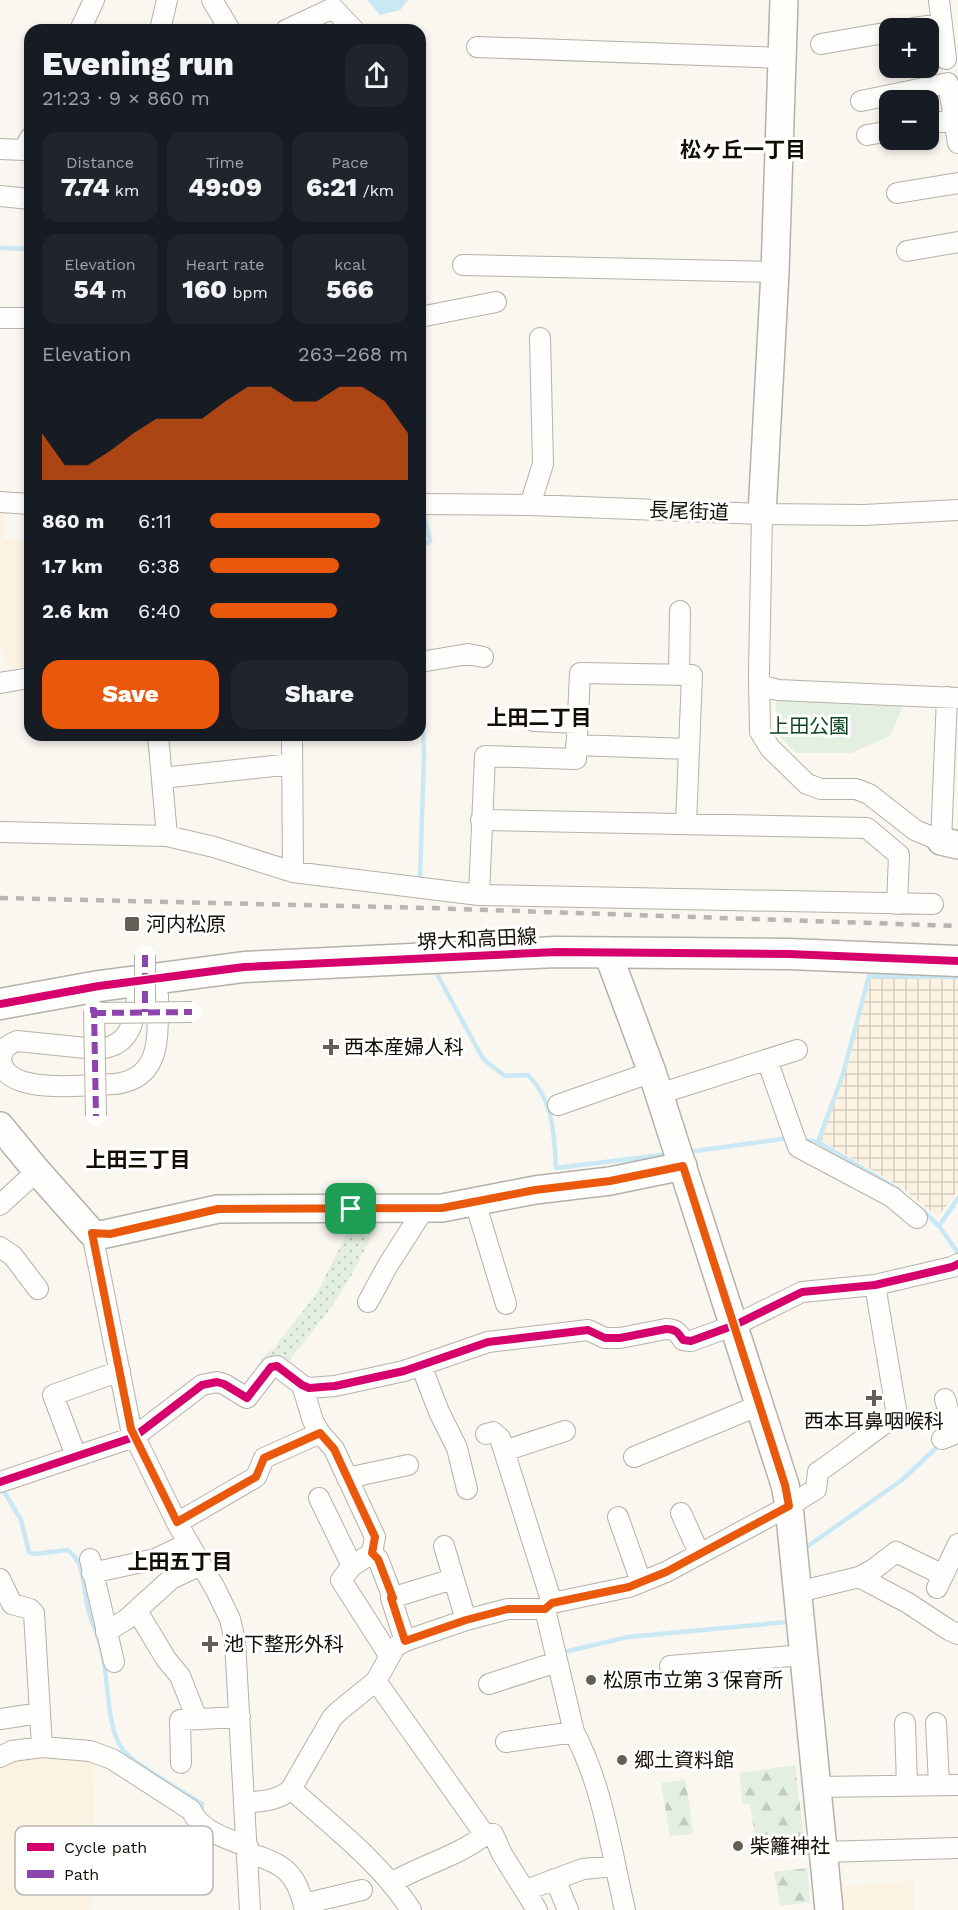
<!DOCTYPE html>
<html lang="en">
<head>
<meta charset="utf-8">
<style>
  body { margin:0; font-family:"Work Sans","Noto Sans JP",sans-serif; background:#20242c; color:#f1f3f6; height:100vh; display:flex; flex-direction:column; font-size:22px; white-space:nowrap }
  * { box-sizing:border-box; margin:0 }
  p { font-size:20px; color:#9ea1a6 }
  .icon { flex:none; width:33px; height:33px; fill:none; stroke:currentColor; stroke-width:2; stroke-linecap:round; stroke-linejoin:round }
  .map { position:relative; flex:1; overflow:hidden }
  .drawer { position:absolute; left:24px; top:24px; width:402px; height:717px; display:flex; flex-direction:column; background:#171b24; border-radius:18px; box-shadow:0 3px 9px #0003 }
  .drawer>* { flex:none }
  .buttons { position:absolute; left:879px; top:18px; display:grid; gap:12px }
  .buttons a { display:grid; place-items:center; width:60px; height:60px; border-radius:12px; background:#171b24; box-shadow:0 3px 9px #0003; font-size:30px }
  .pin { position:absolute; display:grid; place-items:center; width:51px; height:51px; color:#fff; margin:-26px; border-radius:12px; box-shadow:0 3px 9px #0006 }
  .round { display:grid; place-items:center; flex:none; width:63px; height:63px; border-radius:18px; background:#20242c }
  .summary { display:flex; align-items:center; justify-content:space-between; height:102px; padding:0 18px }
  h1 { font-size:33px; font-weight:800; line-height:45px }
  .stats { display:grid; grid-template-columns:repeat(3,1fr); gap:9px; height:102px; padding:6px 18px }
  .stats div { display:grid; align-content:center; border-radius:15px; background:#20242c; text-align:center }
  .stats b { font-size:26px; font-weight:800 }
  .stats small { font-size:16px; font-weight:400 }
  .stats p { font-size:16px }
  .chart { height:168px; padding:12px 18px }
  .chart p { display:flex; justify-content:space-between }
  .chart svg { width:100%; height:108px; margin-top:6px; fill:#ea580c; opacity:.7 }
  .button { display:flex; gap:12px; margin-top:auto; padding:12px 18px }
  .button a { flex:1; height:69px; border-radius:18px; background:#ea580c; color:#fff; font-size:24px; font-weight:800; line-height:69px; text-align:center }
  .button a+a { background:#20242c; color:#f1f3f6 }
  ul { padding:0 18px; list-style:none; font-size:20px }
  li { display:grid; grid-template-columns:96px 72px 1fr; align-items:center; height:45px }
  li i { height:15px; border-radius:8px; background:#ea580c }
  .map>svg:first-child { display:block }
  .built { fill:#fcf2e1 }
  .industrial { fill:url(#industrial-grid) }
  .grass { fill:url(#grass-dots) }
  .forest { fill:url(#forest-firs) }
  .park { fill:#e2efe1 }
  .water { fill:#cae8f4 }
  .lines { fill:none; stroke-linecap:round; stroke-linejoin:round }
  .stream { stroke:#cae8f4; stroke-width:4.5 }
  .street-casing { stroke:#b5b1aa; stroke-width:22 }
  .secondary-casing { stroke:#b5b1aa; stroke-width:30 }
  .primary-casing { stroke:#b5b1aa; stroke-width:33 }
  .street { stroke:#fefefd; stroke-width:20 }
  .secondary { stroke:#fefefd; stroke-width:27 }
  .primary { stroke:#fefefd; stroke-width:30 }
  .rail { stroke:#b7b6b4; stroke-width:4.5; stroke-dasharray:8 8; stroke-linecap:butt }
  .street-bridge-casing { stroke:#b5b1aa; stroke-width:22; stroke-linecap:butt }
  .street-bridge { stroke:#fefefd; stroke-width:20 }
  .quiet { stroke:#8e44ad; stroke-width:6; stroke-dasharray:12 6; stroke-linecap:butt }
  .cycleway-casing { stroke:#fff; stroke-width:11 }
  .cycleway { stroke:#d6006c; stroke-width:8 }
  .route-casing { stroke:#fff; stroke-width:12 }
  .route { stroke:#ea580c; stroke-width:8 }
  .poi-dot { fill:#635f57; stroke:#fff; stroke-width:2 }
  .labels { text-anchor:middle; stroke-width:6; stroke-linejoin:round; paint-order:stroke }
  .street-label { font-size:20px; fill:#120e05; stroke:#fff }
  .park-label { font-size:20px; fill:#0d4522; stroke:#fff }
  .poi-label { font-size:20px; fill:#120e05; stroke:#fff; text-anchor:start }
  .neighbourhood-label { font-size:21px; font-weight:bold; fill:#120e05; stroke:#fff }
  .key { fill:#fff; stroke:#b8b7b4; stroke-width:1.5 }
  .key-label { font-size:16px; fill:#120e05 }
</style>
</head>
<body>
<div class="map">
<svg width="958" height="1910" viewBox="0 0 958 1910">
  <defs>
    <pattern id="industrial-grid" width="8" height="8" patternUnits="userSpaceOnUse" patternTransform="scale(1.5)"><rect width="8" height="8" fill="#fcf2e1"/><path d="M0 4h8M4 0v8" fill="none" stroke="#d7cec0"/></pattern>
    <pattern id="grass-dots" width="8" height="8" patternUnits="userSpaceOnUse" patternTransform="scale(1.5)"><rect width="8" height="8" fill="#e2efe1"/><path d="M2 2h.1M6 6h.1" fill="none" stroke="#c1ccc0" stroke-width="1.8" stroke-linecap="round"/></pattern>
    <pattern id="forest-firs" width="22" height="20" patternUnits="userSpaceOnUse" patternTransform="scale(1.5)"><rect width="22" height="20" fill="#e2efe1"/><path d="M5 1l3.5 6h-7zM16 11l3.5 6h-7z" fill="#c1ccc0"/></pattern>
  </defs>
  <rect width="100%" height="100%" fill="#faf6f0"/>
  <path class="built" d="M 0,514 L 5,514 L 4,539 L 30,540 L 30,667 L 9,667 L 0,646 Z
    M 59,1754 L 95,1759 L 93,1887 L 91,1910 L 0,1910 L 0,1765 L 23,1759 Z
    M 914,1880 L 914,1910 L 842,1910 L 840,1887 Z"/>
  <path class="industrial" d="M 871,978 L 958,978 L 958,1190 L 938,1217 L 901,1187 L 821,1140 L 845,1075 Z"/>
  <path class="grass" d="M 352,1223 L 378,1224 L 351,1276 L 330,1309 L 284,1367 L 263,1369 L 260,1360 L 274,1348 L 317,1293 Z"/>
  <path class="forest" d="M 795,1765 L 804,1839 L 804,1854 L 778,1858 L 774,1855 L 758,1857 L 750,1804 L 743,1805 L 739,1773 Z
    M 684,1780 L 686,1783 L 693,1832 L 692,1834 L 670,1836 L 661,1783 Z
    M 807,1868 L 810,1902 L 780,1906 L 774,1872 Z"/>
  <path class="park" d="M 776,697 L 904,703 L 890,736 L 851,753 L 796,753 L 776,733 Z"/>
  <path class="water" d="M 367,0 L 408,0 L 400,10 L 380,15 Z"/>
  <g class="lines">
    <path class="stream" d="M 1,248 L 30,249
      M 420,547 L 430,541 L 423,511
      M 420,878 L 424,755 L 422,709 L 420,704
      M 437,974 L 483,1059 L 505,1076 L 528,1075 C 554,1101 554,1134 556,1168 L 670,1154
      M 804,1140 L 818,1142 L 899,1190
      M 818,1142 L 843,1074 L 869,976 L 958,977
      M 688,1152 L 789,1138
      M 958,1198 L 939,1226 L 958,1253
      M 921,1209 L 939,1226
      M 5,1493 L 21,1520 L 29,1552 L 34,1554 L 68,1550 C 85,1563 83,1585 87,1604 C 90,1621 99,1636 102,1652 C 109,1680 106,1728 123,1750 C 136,1766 183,1791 202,1804 L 202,1814
      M 808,1546 L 902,1480 L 935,1449
      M 568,1651 L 628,1637 L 787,1622"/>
    <defs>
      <path id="street" d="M 212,0 L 230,30
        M 939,0 L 946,59
        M 914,28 L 942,24
        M 80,30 L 94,0
        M 160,30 L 167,0
        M 286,30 L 333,8 L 354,30
        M 821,44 L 890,32
        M 477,47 L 782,58
        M 861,101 L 948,83 L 958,143
        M 928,124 L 958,119
        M 867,135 L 890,131
        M 0,149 L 24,150 L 30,138
        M 897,193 L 958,183
        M 0,196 L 30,199
        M 907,251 L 958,242
        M 463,265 L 775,272
        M 420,317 L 496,302
        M 0,318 L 30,318
        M 0,502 L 30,504
        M 420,504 L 530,505 L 762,514 L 864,515 L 958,510
        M 530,505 L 543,464 L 540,338
        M 762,514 L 759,672 L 759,679 L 763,686 L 778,690 L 958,698
        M 420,662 L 468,654 L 483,657
        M 679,675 L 680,611
        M 759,679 L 760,732 L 770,748 L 807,784 L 821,789 L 856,789 L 869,794 L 915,830 L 941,841 L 947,697
        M 0,683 L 30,678
        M 534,721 L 577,723
        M 158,735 L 167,836
        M 292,735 L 293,872
        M 576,745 L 689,749
        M 162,778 L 292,764
        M 481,820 L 867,828 L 899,855 L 897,904
        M 0,832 L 167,836 L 214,847 L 293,872 L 479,895 L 933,904
        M 479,895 L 485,756 L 576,759 L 580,673 L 692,675 L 686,824
        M 139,982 L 158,996 C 157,1033 164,1078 115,1084 C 92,1084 0,1098 1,1057 C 3,1048 9,1044 17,1041 L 96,1049 C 137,1047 134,1012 139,982 Z
        M 767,1060 L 798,1147 L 892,1197 L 917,1218
        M 659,1094 L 797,1050
        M 558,1105 L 652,1072
        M 475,1202 L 506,1304
        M 0,1205 L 37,1171
        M 92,1233 L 131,1429 L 177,1523 L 216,1590 L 230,1619 L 235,1641 L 250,1910
        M 0,1247 L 13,1256 L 38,1289
        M 368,1302 L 388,1265 L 424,1209
        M 421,1365 L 439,1412 L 457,1448 L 467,1489
        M 302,1385 L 313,1421 L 320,1433 L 334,1449 L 375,1537 L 372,1553 L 352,1566 L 341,1580 L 389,1655
        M 486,1434 L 493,1432 L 500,1438 L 552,1603
        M 942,1439 L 952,1435 L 952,1424 L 945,1399
        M 504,1451 L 565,1431
        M 76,1456 L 53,1395 L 120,1371
        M 634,1457 L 760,1405
        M 347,1478 L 408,1465
        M 0,1482 L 134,1437 L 202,1385 L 217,1382 L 224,1384 L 247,1398 L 271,1367 L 277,1366 L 302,1385 L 309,1388 L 335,1386 L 404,1371 L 488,1342 L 588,1330 L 605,1338 L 620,1338 L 666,1329 C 675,1329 678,1332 683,1340 L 691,1341 L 735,1325 L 802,1292 L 875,1285 L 952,1267 L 958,1264
        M 319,1498 L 352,1566
        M 681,1513 L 699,1553
        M 618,1517 L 641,1582
        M 177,1523 L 256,1477 L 264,1458 L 320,1433
        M 444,1546 L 466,1620
        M 372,1553 L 378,1559 L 393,1598
        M 90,1559 L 114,1662
        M 92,1573 L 155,1559 L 189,1543
        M 859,1577 L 874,1569 L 896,1552 L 943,1575
        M 0,1579 L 12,1604 L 30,1609 L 34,1613 L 42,1747
        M 937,1588 L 958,1544
        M 798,1592 L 859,1577 L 908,1603 L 949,1630 L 958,1634
        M 545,1609 L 574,1732 C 603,1787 611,1850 625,1910
        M 137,1611 L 166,1659 L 180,1676 L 197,1719
        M 106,1632 L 127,1619 L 171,1579 L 201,1565
        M 405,1641 L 391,1598 L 453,1579
        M 670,1666 L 804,1655
        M 376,1681 L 485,1835 L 493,1834 L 502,1854 L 537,1910
        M 489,1684 L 557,1662
        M 0,1719 L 40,1713
        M 905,1723 L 907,1785
        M 936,1723 L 939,1784
        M 506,1742 L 574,1732
        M 0,1757 L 12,1751 L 42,1747 L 90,1751 L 112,1759 L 191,1810 C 201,1832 227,1838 248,1847
        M 181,1763 L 180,1720 L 240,1717
        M 818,1787 L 958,1785
        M 291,1789 C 332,1826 381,1863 411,1910
        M 245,1803 C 261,1801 279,1801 291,1789 L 332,1718 L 339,1711 L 376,1681 L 395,1647 L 405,1641 L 466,1620 L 508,1609 L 545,1609 L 552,1603 L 629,1587 L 666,1572 L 789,1506 L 816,1489 L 818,1472 C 845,1454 870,1433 897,1415 L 875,1285
        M 823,1852 L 957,1848
        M 248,1853 C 284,1863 297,1873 305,1910
        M 555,1879 L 568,1910
        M 391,1883 C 422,1865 456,1857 485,1835
        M 526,1890 L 583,1869 L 615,1866
        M 304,1904 L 362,1890"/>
      <path id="secondary" d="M 762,514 L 775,272 L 784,0
        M 941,841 L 958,845
        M 607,951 L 652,1072 L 785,1485 L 789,1506 L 829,1910
        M 0,1126 L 37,1171 L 92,1233 L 101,1235 L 218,1209 L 442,1208 L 535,1190 L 610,1181 L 683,1166"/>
      <path id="primary" d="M 0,1004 L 99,986 L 244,967 L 556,952 L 789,954 L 958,961"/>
    </defs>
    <use href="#street" class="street-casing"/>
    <use href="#secondary" class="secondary-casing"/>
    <use href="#primary" class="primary-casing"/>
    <use href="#street" class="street"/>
    <use href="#secondary" class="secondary"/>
    <use href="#primary" class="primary"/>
    <path class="rail" d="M 0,898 L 429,908 L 958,926"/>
    <defs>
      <path id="street-bridge" d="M 145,955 L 145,1012
        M 94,1010 L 96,1116
        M 94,1013 L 192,1012"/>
    </defs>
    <use href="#street-bridge" class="street-bridge-casing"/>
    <use href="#street-bridge" class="street-bridge"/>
    <path class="quiet" d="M 145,955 L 145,1012
      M 90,1010 L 94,1010 L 96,1116
      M 94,1013 L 192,1012"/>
    <defs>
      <path id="cycleway" d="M 0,1004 L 99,986 L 244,967 L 556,952 L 789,954 L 958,961
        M 0,1482 L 134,1437 L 202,1385 L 217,1382 L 224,1384 L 247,1398 L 271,1367 L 277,1366 L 302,1385 L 309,1388 L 335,1386 L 404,1371 L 488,1342 L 588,1330 L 605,1338 L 620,1338 L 666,1329 C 675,1329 678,1332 683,1340 L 691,1341 L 735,1325 L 802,1292 L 875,1285 L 952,1267 L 958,1264"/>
    </defs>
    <use href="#cycleway" class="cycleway-casing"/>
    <use href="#cycleway" class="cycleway"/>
  </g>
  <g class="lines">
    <defs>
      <path id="route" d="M 683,1166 L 785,1485 L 789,1506 L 666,1572 L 641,1582 L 629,1587 L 552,1603 L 545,1609 L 508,1609 L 466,1620 L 405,1641 L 391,1598 L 393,1598 L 378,1559 L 372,1553 L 375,1537 L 334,1449 L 320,1433 L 264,1458 L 256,1477 L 177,1522 L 131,1429 L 92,1233 L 110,1234 L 218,1209 L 442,1208 L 535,1190 L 610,1181 Z"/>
    </defs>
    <use href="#route" class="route-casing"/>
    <use href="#route" class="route"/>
  </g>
  <g class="poi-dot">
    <rect x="124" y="916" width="16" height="16" rx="3"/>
    <path d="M328 1038h6v6h6v6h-6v6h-6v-6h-6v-6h6z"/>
    <path d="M871 1389h6v6h6v6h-6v6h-6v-6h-6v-6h6z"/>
    <path d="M207 1635h6v6h6v6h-6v6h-6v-6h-6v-6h6z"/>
    <circle cx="591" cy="1680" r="6"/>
    <circle cx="622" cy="1760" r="6"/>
    <circle cx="738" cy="1846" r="6"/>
  </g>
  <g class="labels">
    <g class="street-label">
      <text transform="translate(689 511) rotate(2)" y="7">長尾街道</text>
      <text transform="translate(477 939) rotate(-3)" y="7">堺大和高田線</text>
    </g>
    <g class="park-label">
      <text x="809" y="733">上田公園</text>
    </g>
    <g class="poi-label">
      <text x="146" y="931">河内松原</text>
      <text x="344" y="1054">西本産婦人科</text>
      <text x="874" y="1428" text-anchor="middle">西本耳鼻咽喉科</text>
      <text x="224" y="1651">池下整形外科</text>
      <text x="603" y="1687">松原市立第３保育所</text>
      <text x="634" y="1767">郷土資料館</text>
      <text x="750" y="1853">柴籬神社</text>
    </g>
    <g class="neighbourhood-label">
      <text x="743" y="157">松ヶ丘一丁目</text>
      <text x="539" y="725">上田二丁目</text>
      <text x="138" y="1167">上田三丁目</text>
      <text x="180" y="1569">上田五丁目</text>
    </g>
  </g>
  <rect x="15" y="1826" width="198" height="69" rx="9" class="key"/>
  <rect x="27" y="1843" width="27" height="8" fill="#d6006c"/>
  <rect x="27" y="1870" width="27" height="8" fill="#8e44ad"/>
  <g class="key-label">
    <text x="64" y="1853">Cycle path</text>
    <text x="64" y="1880">Path</text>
  </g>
</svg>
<div class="buttons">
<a>+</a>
<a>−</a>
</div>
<div class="pin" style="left:351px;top:1209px;background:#1e9e55"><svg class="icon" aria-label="arrive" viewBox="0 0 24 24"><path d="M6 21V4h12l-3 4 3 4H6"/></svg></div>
<section class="drawer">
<div class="summary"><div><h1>Evening run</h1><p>21:23 · 9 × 860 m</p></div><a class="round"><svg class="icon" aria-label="share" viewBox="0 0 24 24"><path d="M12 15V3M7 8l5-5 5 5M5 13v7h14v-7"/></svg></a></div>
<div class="stats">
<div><p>Distance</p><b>7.74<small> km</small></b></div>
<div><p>Time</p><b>49:09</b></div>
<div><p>Pace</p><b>6:21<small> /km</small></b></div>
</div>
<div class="stats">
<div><p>Elevation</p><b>54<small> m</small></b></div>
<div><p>Heart rate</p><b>160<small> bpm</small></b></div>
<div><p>kcal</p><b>566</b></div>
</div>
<div class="chart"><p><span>Elevation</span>263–268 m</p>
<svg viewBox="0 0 160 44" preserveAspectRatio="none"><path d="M0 44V25L10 38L20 38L30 32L40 25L50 19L60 19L70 19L80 12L90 6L100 6L110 12L120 12L130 6L140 6L150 12L160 25V44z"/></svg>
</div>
<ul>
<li><b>860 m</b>6:11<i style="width:86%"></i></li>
<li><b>1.7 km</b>6:38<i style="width:65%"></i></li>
<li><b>2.6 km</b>6:40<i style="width:64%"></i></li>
</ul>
<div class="button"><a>Save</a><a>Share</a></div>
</section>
</div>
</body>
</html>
